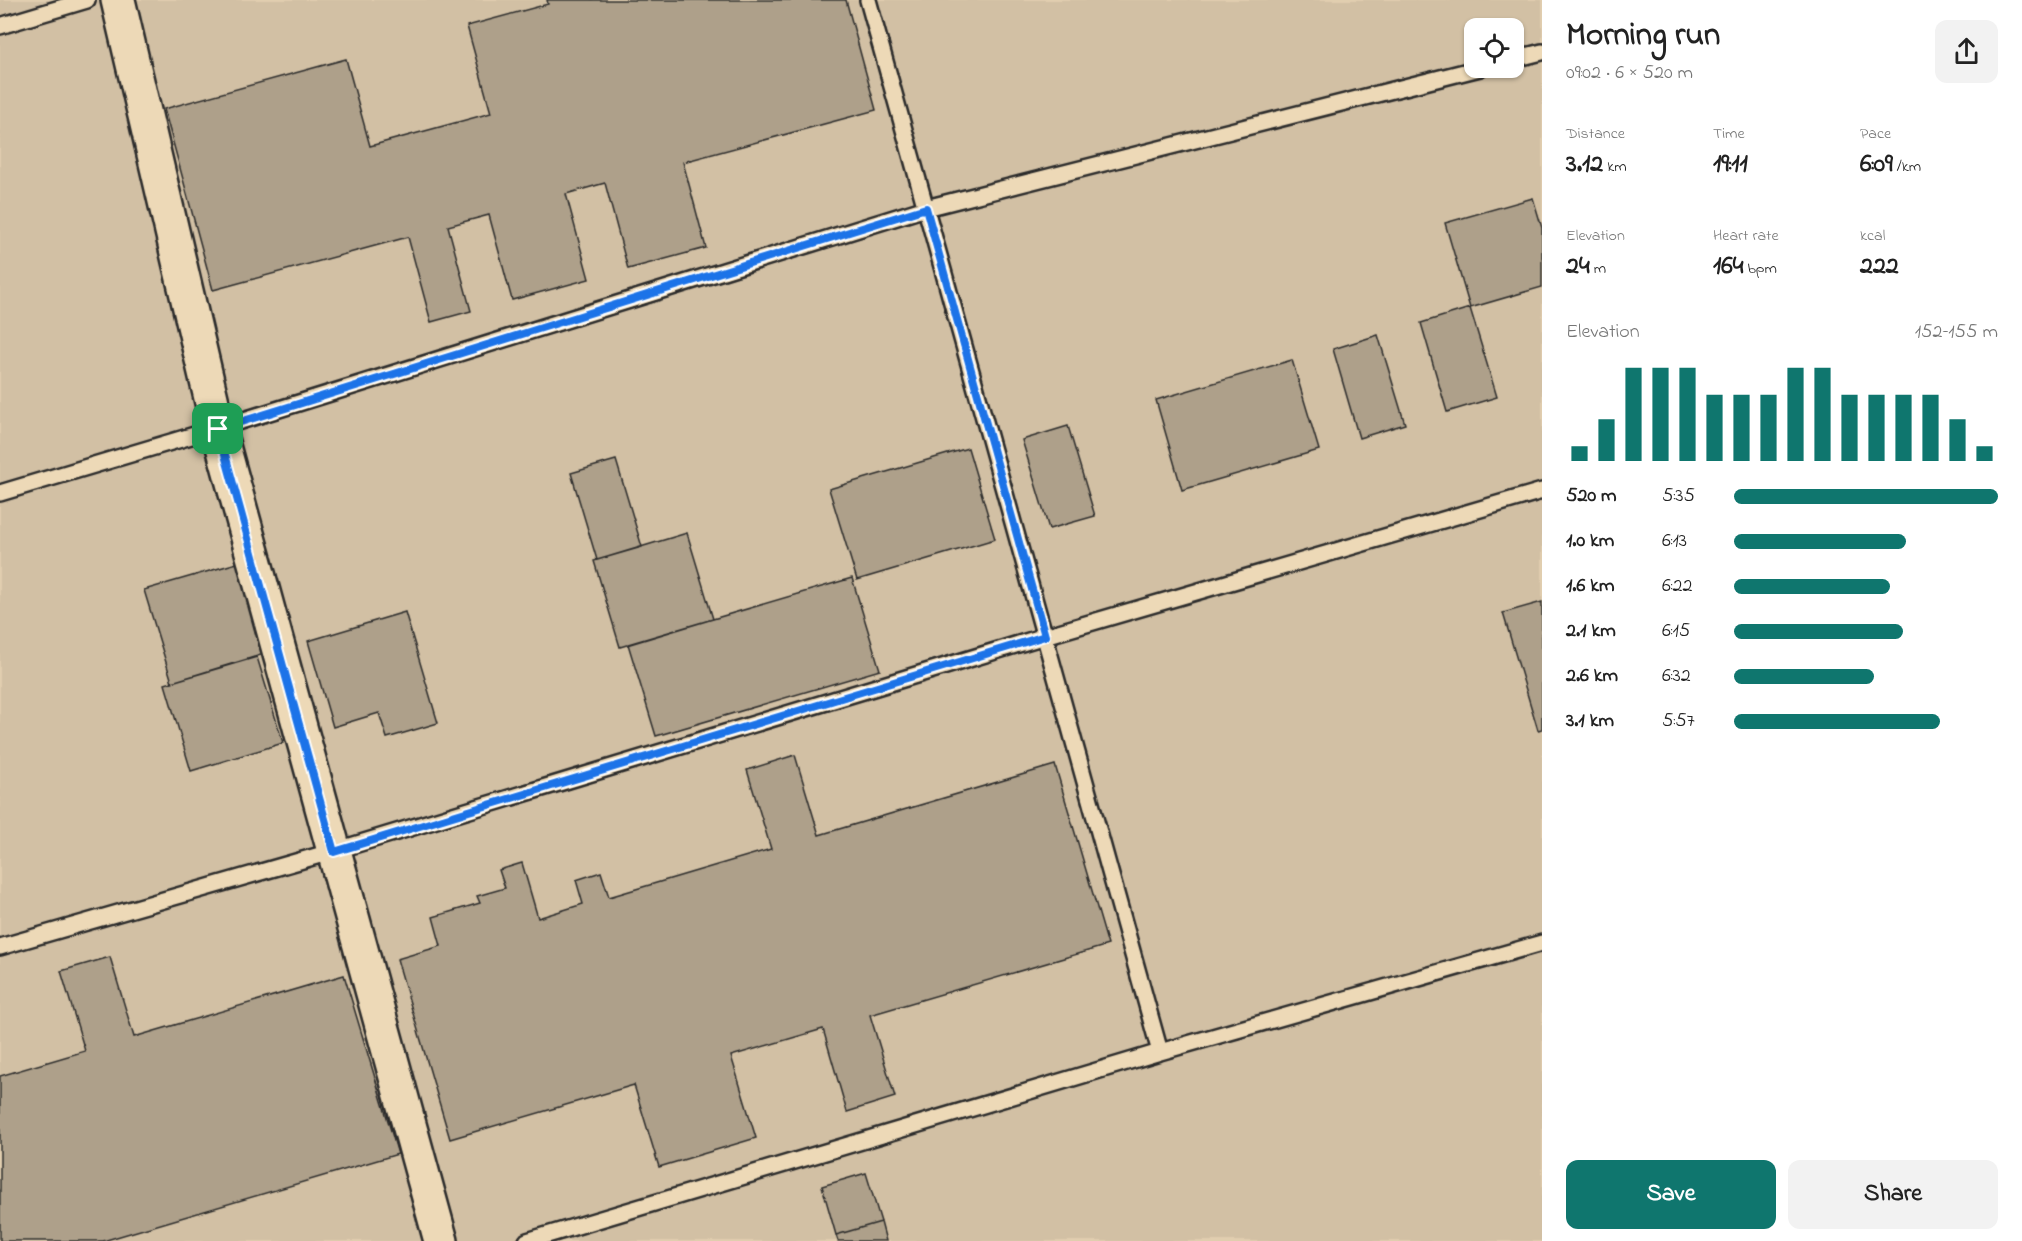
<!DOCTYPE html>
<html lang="en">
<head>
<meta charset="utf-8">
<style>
  body { margin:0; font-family:"Indie Flower",sans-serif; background:#f2f2f2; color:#222; height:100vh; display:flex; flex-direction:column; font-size:22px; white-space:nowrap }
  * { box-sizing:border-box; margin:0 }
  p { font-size:20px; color:#767676 }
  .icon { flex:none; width:33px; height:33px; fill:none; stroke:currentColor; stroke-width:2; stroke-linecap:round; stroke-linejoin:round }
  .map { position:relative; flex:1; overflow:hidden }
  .panel { display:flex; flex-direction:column; background:#fff; width:480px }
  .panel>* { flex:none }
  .tools { position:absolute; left:1464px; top:18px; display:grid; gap:12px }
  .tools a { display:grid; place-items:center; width:60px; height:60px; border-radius:12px; background:#fff; box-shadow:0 2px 4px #0004; font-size:30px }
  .pin { position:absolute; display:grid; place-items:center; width:51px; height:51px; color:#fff; margin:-26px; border-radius:12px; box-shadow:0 3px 9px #0006 }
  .round { display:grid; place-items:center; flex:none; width:63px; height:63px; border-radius:12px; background:#f2f2f2 }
  .head { display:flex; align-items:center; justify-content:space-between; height:102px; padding:0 24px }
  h1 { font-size:33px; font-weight:700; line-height:45px }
  .metrics { display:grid; grid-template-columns:repeat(3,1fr); gap:9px; height:102px; padding:6px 24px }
  .metrics div { display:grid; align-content:center }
  .metrics b { font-size:26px; font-weight:700 }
  .metrics small { font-size:16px; font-weight:400 }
  .metrics p { font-size:16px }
  .chart { height:168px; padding:12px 24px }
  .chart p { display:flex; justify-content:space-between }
  .chart svg { width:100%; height:108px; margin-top:6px; stroke:#0f766e; stroke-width:6 }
  .primary-button { display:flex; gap:12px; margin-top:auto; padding:12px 24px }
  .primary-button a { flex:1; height:69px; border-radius:12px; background:#0f766e; color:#fff; font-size:24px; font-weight:700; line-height:69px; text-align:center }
  .primary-button a+a { background:#f2f2f2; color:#222 }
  ul { padding:0 24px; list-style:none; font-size:20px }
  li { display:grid; grid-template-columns:96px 72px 1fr; align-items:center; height:45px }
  li i { height:15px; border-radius:8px; background:#0f766e }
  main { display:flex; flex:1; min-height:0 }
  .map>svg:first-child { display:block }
  .built { fill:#d2c0a4; fill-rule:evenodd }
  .building { fill:#aea08a; stroke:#2b2b2b; stroke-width:1.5 }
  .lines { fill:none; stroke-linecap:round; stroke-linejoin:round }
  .lane-casing { stroke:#2b2b2b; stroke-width:20 }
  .secondary-casing { stroke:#2b2b2b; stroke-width:38 }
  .lane { stroke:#edd9b7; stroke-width:15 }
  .secondary { stroke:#edd9b7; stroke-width:33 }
  .route-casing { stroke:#fff; stroke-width:12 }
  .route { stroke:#1a73e8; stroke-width:8 }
</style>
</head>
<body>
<main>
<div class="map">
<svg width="1542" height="1241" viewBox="0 0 1542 1241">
  <rect width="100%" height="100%" fill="#e1ceaf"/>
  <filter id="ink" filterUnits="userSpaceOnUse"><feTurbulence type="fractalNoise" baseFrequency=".0167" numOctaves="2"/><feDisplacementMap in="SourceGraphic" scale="12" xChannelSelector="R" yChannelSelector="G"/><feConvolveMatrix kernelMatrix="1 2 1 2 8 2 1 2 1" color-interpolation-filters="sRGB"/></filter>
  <g filter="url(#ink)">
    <path class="built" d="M 0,0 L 1542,0 L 1542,1241 L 0,1241 ZM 1474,28 L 1514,28 L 1514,68 L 1474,68 Z"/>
    <path class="building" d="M 547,0 L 846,0 L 876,110 L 683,162 L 706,248 L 628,269 L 605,183 L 566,194 L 589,279 L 512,300 L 489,215 L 448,226 L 471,311 L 431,322 L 408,237 L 213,290 L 164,109 L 346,59 L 370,146 L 491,113 L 467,26 L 548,4 Z
      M 1533,198 L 1542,228 L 1542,287 L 1470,308 L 1445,223 Z
      M 1470,308 L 1497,397 L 1447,412 L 1421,323 Z
      M 1378,335 L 1405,424 L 1359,438 L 1333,349 Z
      M 1292,360 L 1319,450 L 1182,490 L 1156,400 Z
      M 1068,426 L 1095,516 L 1049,529 L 1022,440 Z
      M 968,448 L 995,539 L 857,580 L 829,489 Z
      M 616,460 L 642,547 L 597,560 L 571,473 Z
      M 687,533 L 713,619 L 620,647 L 594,561 Z
      M 237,563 L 264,654 L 172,682 L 144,590 Z
      M 852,578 L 880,670 L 656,736 L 628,644 Z
      M 1542,602 L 1542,729 L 1538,730 L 1503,613 Z
      M 405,612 L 438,723 L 387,738 L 379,713 L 333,727 L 308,641 Z
      M 257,657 L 283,743 L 191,771 L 165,684 Z
      M 795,755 L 819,835 L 1055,765 L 1108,945 L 870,1015 L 895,1097 L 847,1112 L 823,1029 L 731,1056 L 756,1138 L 659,1167 L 634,1085 L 450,1139 L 397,959 L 441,946 L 433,917 L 480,903 L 477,896 L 505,888 L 499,870 L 522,863 L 538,918 L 583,904 L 576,880 L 601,872 L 609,897 L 771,849 L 747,770 Z
      M 110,957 L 134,1037 L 344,975 L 398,1154 L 103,1241 L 0,1241 L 0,1076 L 85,1051 L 61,971 Z
      M 866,1173 L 881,1222 L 836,1235 L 822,1186 Z
      M 881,1222 L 886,1241 L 838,1241 L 836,1235 Z"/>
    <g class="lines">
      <defs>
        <path id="lane" d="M 868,0 L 1160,1052
          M 0,26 L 87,0
          M 1514,59 L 1542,52
          M 0,493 L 218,428 L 926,208 L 1480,68
          M 0,947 L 334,851 L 1045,636 L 1542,491
          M 527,1241 L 1160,1052 L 1542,943"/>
        <path id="secondary" d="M 118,0 L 218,428 L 441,1241"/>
      </defs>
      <use href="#lane" class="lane-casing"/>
      <use href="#secondary" class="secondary-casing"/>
      <use href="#lane" class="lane"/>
      <use href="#secondary" class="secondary"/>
    </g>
  </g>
  <g class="lines" filter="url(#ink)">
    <defs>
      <path id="route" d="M 926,208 L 1045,636 L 334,852 L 218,429 Z"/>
    </defs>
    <use href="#route" class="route-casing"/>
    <use href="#route" class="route"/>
  </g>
</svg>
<div class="tools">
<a><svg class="icon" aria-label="locate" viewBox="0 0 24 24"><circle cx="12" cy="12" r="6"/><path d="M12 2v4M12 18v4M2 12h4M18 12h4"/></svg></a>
</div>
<div class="pin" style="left:218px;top:429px;background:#1e9e55"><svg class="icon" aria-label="arrive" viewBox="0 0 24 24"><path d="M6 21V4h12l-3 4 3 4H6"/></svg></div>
</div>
<section class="panel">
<div class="head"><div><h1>Morning run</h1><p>09:02 · 6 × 520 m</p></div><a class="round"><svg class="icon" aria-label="share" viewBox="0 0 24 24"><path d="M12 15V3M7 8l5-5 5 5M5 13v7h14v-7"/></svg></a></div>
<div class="metrics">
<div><p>Distance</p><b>3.12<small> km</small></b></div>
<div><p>Time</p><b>19:11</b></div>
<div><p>Pace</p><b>6:09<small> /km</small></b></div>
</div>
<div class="metrics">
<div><p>Elevation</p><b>24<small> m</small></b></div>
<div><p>Heart rate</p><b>164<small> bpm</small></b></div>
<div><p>kcal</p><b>222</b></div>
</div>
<div class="chart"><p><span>Elevation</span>152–155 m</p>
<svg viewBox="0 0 160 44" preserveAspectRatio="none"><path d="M5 44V38M15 44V27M25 44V6M35 44V6M45 44V6M55 44V17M65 44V17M75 44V17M85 44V6M95 44V6M105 44V17M115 44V17M125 44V17M135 44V17M145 44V27M155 44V38"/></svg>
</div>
<ul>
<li><b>520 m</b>5:35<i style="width:100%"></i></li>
<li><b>1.0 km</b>6:13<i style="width:65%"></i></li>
<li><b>1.6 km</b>6:22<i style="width:59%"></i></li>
<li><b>2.1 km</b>6:15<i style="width:64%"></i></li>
<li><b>2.6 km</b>6:32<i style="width:53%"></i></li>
<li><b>3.1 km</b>5:57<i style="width:78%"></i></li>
</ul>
<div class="primary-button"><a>Save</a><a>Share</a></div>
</section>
</main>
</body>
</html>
